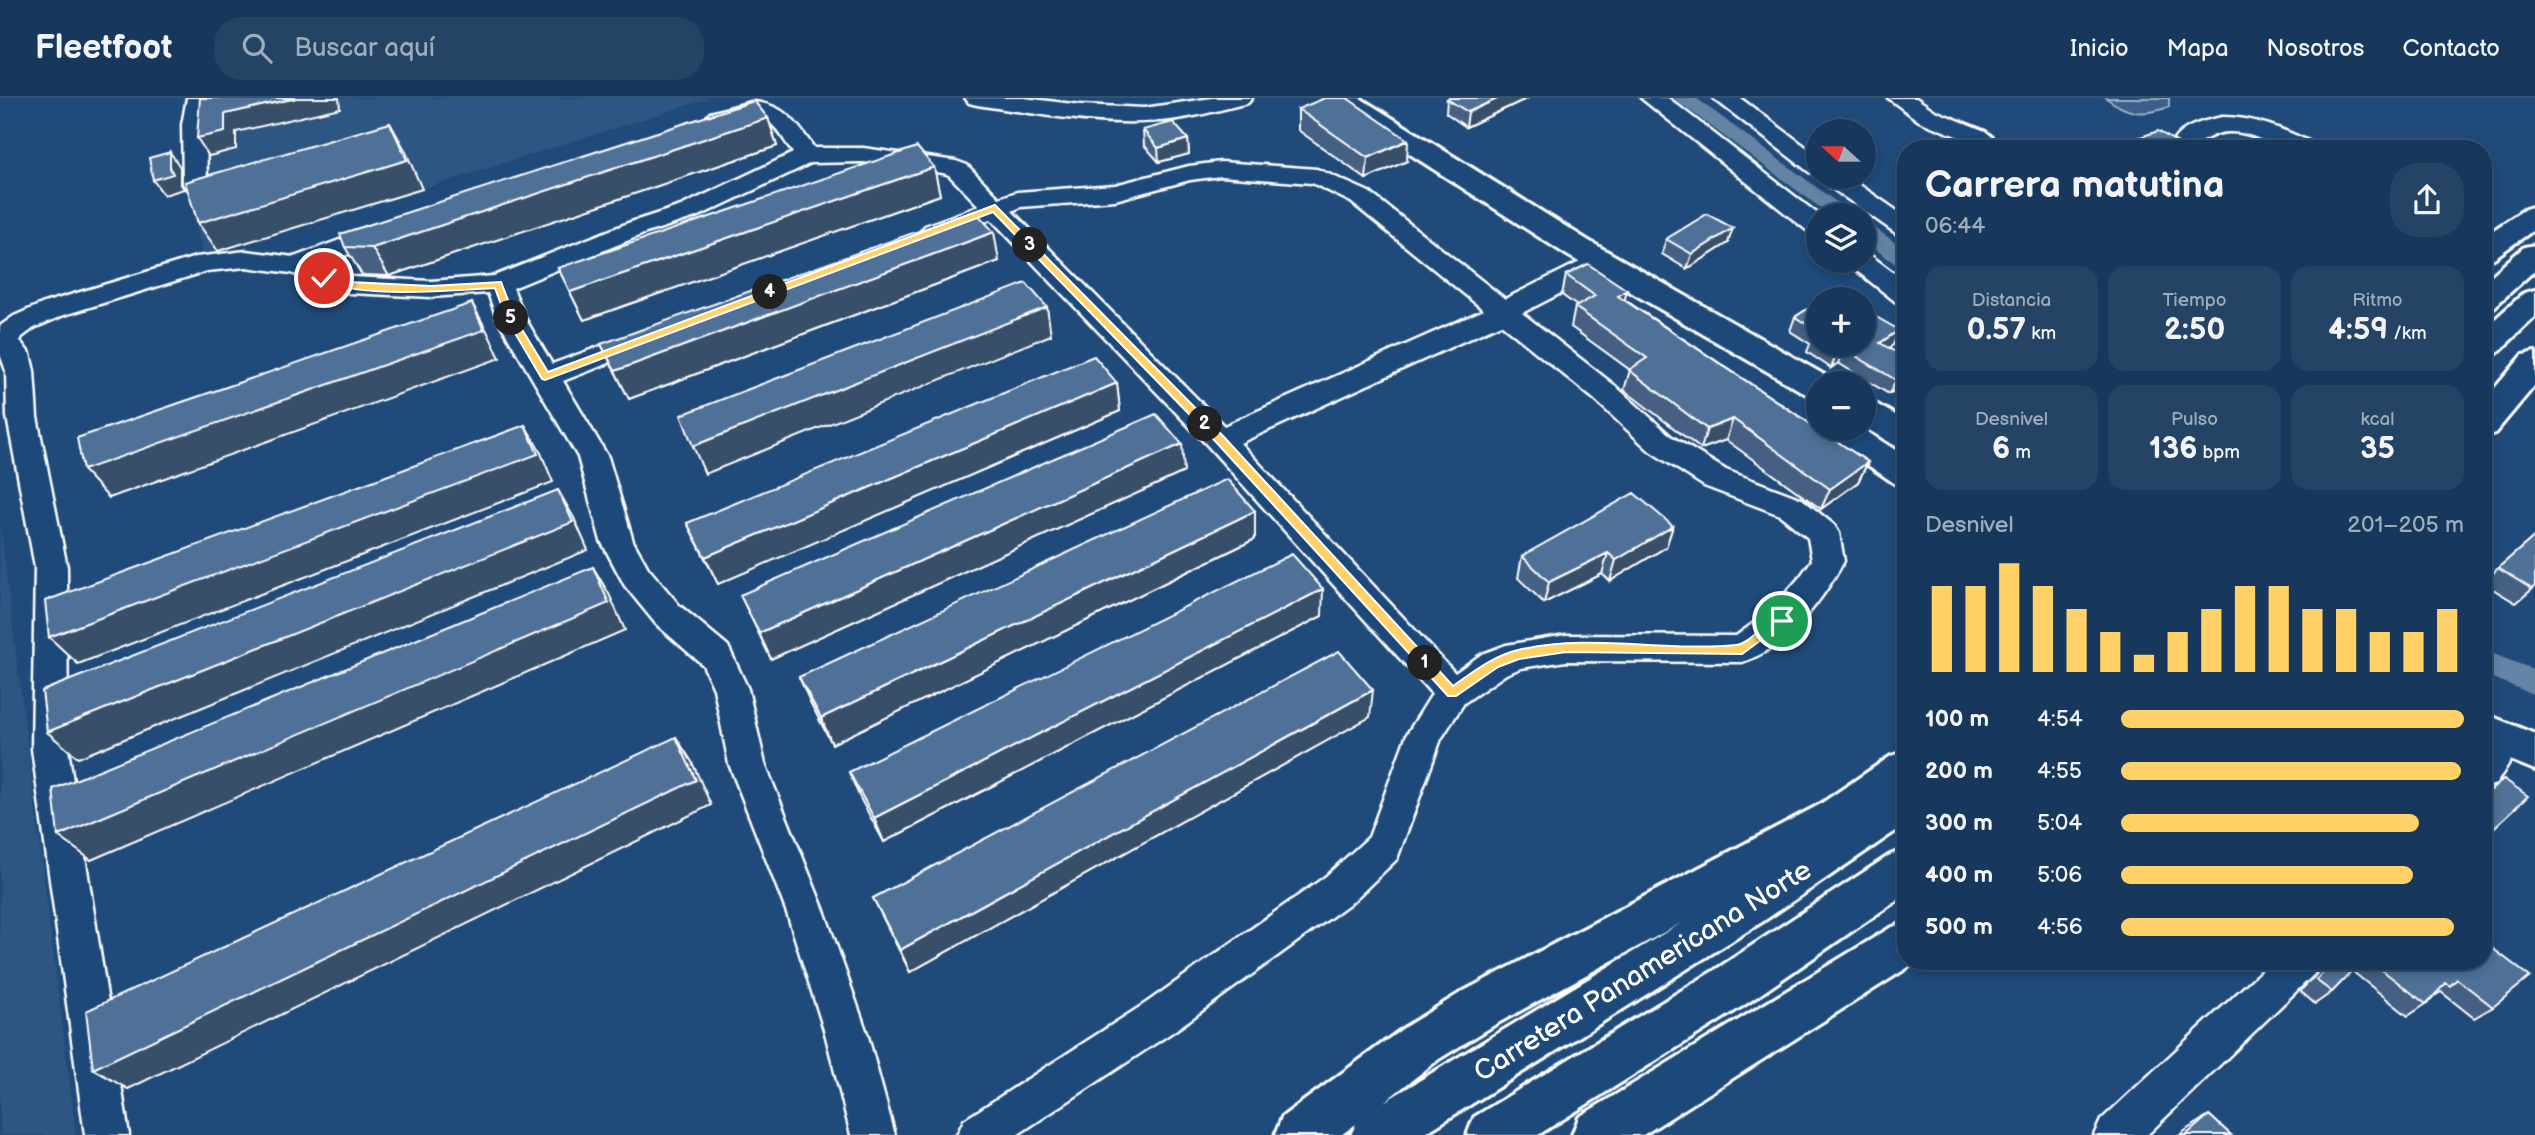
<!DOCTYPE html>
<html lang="es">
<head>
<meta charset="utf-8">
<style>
  body { margin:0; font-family:"Balsamiq Sans",sans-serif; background:#244365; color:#f1f3f6; height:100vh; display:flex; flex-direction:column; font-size:26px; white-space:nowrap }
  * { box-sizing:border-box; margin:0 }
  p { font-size:23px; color:#9eacbb }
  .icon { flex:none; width:38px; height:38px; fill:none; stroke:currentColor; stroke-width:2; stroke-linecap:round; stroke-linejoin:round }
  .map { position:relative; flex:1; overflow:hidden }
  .panel { position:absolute; left:1897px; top:42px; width:595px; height:830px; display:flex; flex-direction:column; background:#17385c; border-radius:28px; box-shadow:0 4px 10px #0003,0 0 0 2px #365272 }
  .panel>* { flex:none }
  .needle { width:46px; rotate:291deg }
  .fabs { position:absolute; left:1806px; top:21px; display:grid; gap:14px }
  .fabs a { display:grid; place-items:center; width:70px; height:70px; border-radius:50%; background:#17385c; box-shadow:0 4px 10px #0003,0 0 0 2px #365272; font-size:35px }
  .pin { position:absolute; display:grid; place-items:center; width:60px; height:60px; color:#fff; margin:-30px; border:4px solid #fff; border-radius:50%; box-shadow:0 2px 7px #0007 }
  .km { position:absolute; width:35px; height:35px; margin:-18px; border-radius:50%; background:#222; color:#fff; font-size:19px; line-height:35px; text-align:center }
  .round { display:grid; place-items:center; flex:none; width:74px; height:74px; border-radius:28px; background:#244365 }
  .summary { display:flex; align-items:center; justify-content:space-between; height:119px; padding:0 28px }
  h1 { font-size:38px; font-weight:800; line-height:52px }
  .metrics { display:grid; grid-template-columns:repeat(3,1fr); gap:10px; height:119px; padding:7px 28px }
  .metrics div { display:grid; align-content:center; border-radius:18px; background:#244365; text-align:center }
  .metrics b { font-size:30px; font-weight:800 }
  .metrics small { font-size:19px; font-weight:400 }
  .metrics p { font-size:19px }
  .chart { height:196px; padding:14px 28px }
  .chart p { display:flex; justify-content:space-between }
  .chart svg { width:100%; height:126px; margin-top:7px; stroke:#ffd166; stroke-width:6 }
  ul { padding:0 28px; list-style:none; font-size:23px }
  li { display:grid; grid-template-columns:112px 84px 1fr; align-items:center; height:52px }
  li i { height:18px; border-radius:9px; background:#ffd166 }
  header { display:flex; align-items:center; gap:42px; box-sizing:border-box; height:98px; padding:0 35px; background:#17385c; border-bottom:2px solid #365272 }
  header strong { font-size:33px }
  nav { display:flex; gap:38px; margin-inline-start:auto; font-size:24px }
  .search { width:490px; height:63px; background:#244365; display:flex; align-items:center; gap:18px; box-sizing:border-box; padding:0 24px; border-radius:28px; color:#9eacbb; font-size:26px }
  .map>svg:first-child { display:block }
  .built { fill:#2e5683 }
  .green { fill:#3c618b; stroke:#9eb0c5; stroke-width:2 }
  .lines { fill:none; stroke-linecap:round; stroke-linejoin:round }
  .canal { fill:#6583a4; fill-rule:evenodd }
  .minor-casing { stroke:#fff; stroke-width:5 }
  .major-casing { stroke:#fff; stroke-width:6 }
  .highway-casing { stroke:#fff; stroke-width:6 }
  .minor { fill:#1f4a7a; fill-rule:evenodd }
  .major { fill:#1f4a7a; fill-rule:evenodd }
  .highway { fill:#1f4a7a; fill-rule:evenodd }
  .wall { fill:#456182; stroke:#fff; stroke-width:2 }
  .shaded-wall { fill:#384f6a; stroke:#fff; stroke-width:2 }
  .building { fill:#507197; stroke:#fff; stroke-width:2 }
  .route { fill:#ffd166; stroke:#fff; stroke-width:2 }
  .labels { text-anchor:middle; stroke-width:5; stroke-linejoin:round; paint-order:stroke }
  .near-street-label { font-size:28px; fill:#fff; stroke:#1f4a7a }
</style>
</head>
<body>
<header>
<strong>Fleetfoot</strong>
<div class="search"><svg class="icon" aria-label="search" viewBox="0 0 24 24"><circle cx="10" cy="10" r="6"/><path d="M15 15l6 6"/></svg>Buscar aquí</div>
<nav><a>Inicio</a><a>Mapa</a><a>Nosotros</a><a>Contacto</a></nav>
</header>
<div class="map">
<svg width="2535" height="1037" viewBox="0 0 2535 1037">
  <rect width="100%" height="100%" fill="#1f4a7a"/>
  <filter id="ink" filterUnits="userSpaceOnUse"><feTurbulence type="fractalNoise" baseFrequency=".0143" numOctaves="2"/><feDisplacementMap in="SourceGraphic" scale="14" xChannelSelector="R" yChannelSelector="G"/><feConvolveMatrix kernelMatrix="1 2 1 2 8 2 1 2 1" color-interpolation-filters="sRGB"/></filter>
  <g filter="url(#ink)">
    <path class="built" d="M 182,0 L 710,0 L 204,160 L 188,97 Z
      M 0,427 L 76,1037 L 0,1037 Z"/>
    <path class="green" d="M 2106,0 L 2169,0 L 2169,9 C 2143,18 2129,17 2106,0 Z"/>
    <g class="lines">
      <path class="canal" d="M 1673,0 L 1696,0 L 1854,117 L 1830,117 Z
        M 1864,127 L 1872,128 L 1906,152 L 1906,170 L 1898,168 L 1864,143 Z
        M 2483,552 L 2535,572 L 2535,597 L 2483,576 Z"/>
      <defs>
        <path id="minor" d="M 187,0 L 211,0 L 206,27 L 207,85 L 204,90 L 195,92 L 186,90 L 183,85 L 182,27 Z
          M 965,0 L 1024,0 L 1081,7 L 1144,10 L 1212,0 L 1252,0 L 1248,5 C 1219,12 1189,21 1159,23 C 1098,28 1037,16 977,7 L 969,5 Z
          M 1641,0 L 1668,0 L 1819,117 L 1818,137 L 1809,134 Z
          M 1713,0 L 1740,0 L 1818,58 L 1818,76 L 1809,74 Z
          M 1888,0 L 1916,0 L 1935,13 L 1985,33 L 2007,51 L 1979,51 L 1969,43 L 1919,23 Z
          M 751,4 C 784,5 797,25 814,50 L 863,50 L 956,63 L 967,67 L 999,100 L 1017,94 L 1115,87 L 1189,68 L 1221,64 L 1317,71 L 1369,94 L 1505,201 L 1590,159 L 1599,157 L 1608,159 L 1612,165 L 1608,171 L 1522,215 L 1614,287 L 1672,339 L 1726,372 L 1802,401 L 1834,427 L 1839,435 L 1844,463 C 1822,503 1787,550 1742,564 L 1566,563 L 1521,570 L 1506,576 L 1464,605 L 1441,641 L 1397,761 L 1353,803 L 1174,933 L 1017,1037 L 957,1037 L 964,1022 L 1146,905 L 1325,779 L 1369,739 L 1407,636 L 1432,596 L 1209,349 L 991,121 C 971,128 945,144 925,138 L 921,133 L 925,128 L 979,108 L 949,77 L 943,75 L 863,64 L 811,65 L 699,118 L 646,135 L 513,190 L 525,220 L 552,266 L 648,231 L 658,234 L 662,240 L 658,246 L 563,283 L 608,359 L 633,443 L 648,470 L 680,508 L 728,548 L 748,591 L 765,666 L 825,815 L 867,935 L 895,1037 L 851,1037 L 825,935 L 787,815 L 729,666 L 714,591 L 703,567 L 656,526 L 625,488 L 601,443 L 578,359 L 497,220 L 488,195 L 431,199 L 349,195 L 291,175 L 246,169 L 207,173 L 64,217 L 34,230 L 22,239 L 20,243 L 30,256 L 34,273 L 37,319 L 67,469 L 68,651 L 129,1037 L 85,1037 L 32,651 L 35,469 L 7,319 L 6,273 L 0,256 L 0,228 L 14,218 L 44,205 L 196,159 L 246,153 L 294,159 L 385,125 L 394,128 L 398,133 L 394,138 L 321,167 L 352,179 L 431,183 L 494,178 L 628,125 L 681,108 L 793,55 C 777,31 769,12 737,22 C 727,25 720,28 710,25 L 706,20 L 710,15 ZM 1221,78 L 1312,85 L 1351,104 L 1484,212 L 1224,328 L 1012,113 L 1021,109 L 1115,102 L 1190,82 ZM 1501,226 L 1594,301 L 1650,353 L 1704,388 L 1780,417 L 1808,440 L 1812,462 L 1800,479 L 1770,513 L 1736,538 L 1566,537 L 1506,547 L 1482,556 L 1455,575 L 1240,345 Z
          M 2222,19 C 2255,19 2285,32 2315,46 L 2318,51 C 2308,51 2295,53 2285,50 C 2265,45 2250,33 2228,34 C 2209,34 2197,52 2178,47 L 2174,42 C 2184,27 2205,23 2222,19 Z
          M 1820,79 L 1848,79 L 1906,119 L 1906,139 L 1897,136 L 1823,84 Z
          M 1864,156 L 1870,157 L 1906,184 L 1906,206 L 1896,204 L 1852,169 L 1848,163 L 1864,163 Z
          M 2494,645 L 2507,649 L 2512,660 L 2496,686 L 2483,690 L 2483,649 Z
          M 2272,863 L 2320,863 L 2314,876 L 2147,1037 L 2094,1037 L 2101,1022 Z"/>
        <path id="major" d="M 1328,0 L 1360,0 L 1589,143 L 1830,280 L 1833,285 L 1818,285 L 1818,299 L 1806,296 L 1567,157 L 1332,6 Z
          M 1864,302 L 1876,306 L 1906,323 L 1906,351 L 1894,347 L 1864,329 Z
          M 1822,331 L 1863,331 L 1906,359 L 1906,389 L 1894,385 L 1827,339 Z
          M 2483,615 L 2535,636 L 2535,672 L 2483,651 Z"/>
        <path id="highway" d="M 2535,108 L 2535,131 L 2494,160 L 2483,162 L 2483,139 L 2525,111 Z
          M 2535,147 L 2535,172 L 2494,209 L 2483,212 L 2483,185 L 2524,149 Z
          M 2535,192 L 2535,219 L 2494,258 L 2483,261 L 2483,232 L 2524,195 Z
          M 2535,254 L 2535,287 L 2495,335 L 2483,339 L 2483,304 L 2523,257 Z
          M 1906,653 L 1906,726 L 1762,824 L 1422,1037 L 1351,1037 L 1356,1026 L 1341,1037 L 1275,1037 L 1282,1019 L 1405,929 L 1462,894 L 1819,707 L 1891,658 ZM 1683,824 L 1384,1004 L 1439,961 L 1496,926 Z
          M 1906,751 L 1906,796 L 1749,904 L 1538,1037 L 1467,1037 L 1474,1019 L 1715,872 L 1890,757 Z
          M 1906,824 L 1906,863 L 1918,863 L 1643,1037 L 1572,1037 L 1579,1019 L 1890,830 Z"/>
      </defs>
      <use href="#minor" class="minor-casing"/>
      <use href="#major" class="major-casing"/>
      <use href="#highway" class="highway-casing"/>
      <use href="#minor" class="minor"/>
      <use href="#major" class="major"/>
      <use href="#highway" class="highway"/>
    </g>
    <path class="wall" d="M 1449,0 L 1528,0 L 1466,29 L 1446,15 L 1447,1 Z
      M 1298,11 L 1407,63 L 1366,81 L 1298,32 Z
      M 768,20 L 777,48 L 389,178 L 362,177 L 345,149 Z
      M 1143,32 L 1188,41 L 1189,56 L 1159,64 L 1144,47 Z
      M 2122,45 L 2188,51 L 2119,51 Z
      M 934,69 L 940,97 L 584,222 L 558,170 Z
      M 1666,141 L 1728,145 L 1687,171 L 1662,156 Z
      M 999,163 L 629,301 L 601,246 Z
      M 1566,177 L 1625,202 L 1868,364 L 1858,384 L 1821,411 L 1726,342 L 1701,351 L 1624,292 L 1630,272 L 1571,229 L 1575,209 L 1577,208 L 1562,197 Z
      M 1818,204 L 1818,247 L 1864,247 L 1899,232 L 1893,247 L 1888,250 L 1906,260 L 1906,284 L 1889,296 L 1838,265 L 1831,270 L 1807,254 L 1810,246 L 1790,233 L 1795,219 Z
      M 1117,285 L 1120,313 L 718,486 L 687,425 Z
      M 1184,374 L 771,561 L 740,497 Z
      M 1255,413 L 1255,441 L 832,646 L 811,606 L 799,579 Z
      M 1673,428 L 1666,449 L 1610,483 L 1602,476 L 1544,505 L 1518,480 L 1522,458 Z
      M 2535,438 L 2535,489 L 2516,505 L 2483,485 L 2498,470 Z
      M 1322,518 L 884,744 L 860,700 L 849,674 Z
      M 1370,619 L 910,874 L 873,800 Z
      M 2321,863 L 2483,863 L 2493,909 L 2474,920 L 2441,894 L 2433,899 L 2426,906 L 2408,918 L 2352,873 L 2332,894 L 2315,906 L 2300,893 L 2316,877 L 2322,864 Z
      M 2209,1017 L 2231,1037 L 2180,1037 L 2186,1032 Z"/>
    <path class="shaded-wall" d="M 296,0 L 339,0 L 340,10 L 236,34 L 236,51 L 209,58 L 197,40 L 225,16 Z
      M 1499,0 L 1528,0 L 1466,29 L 1468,14 Z
      M 768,20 L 777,48 L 389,178 L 372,150 Z
      M 390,25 L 405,52 L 422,91 L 218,153 L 198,125 Z
      M 1188,41 L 1189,56 L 1159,64 L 1158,50 Z
      M 1408,42 L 1407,63 L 1366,81 L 1368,60 Z
      M 170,54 L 180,69 L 180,85 L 184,91 L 164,97 L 153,82 L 170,70 Z
      M 934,69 L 940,97 L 584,222 L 570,194 Z
      M 1733,130 L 1728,145 L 1687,171 L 1692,156 Z
      M 994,134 L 999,163 L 629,301 L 615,273 Z
      M 1627,192 L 1622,213 L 1618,198 Z
      M 472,205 L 487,233 L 500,260 L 109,400 L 83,372 Z
      M 1047,209 L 1051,237 L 705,376 L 693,348 Z
      M 1899,232 L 1893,247 L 1874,259 L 1880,245 Z
      M 1844,251 L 1838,265 L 1831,270 L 1837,255 Z
      M 1906,275 L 1906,284 L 1889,296 L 1896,282 Z
      M 1117,285 L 1120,313 L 718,486 L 705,459 Z
      M 1733,321 L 1726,342 L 1701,351 L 1707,331 Z
      M 525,327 L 541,355 L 553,384 L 78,566 L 49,539 Z
      M 1182,346 L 1184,374 L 771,561 L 759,535 Z
      M 1868,364 L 1858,384 L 1821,411 L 1830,391 Z
      M 558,392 L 574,420 L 588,452 L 78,660 L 47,634 Z
      M 1255,413 L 1255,441 L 832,646 L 821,620 Z
      M 1673,428 L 1666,449 L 1610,483 L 1616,462 Z
      M 1608,455 L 1602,476 L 1544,505 L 1549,484 Z
      M 593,469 L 609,496 L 625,532 L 91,762 L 58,738 Z
      M 1323,491 L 1322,518 L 884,744 L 874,720 Z
      M 1373,592 L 1370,619 L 910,874 L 900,852 Z
      M 676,639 L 692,664 L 711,707 L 128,991 L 93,971 Z"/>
    <path class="building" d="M 200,0 L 296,0 L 225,16 L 225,34 L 197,40 Z
      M 1325,0 L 1347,0 L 1408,42 L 1368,60 L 1298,11 Z
      M 1449,0 L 1499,0 L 1468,14 L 1447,1 Z
      M 754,3 L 768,20 L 372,150 L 345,149 L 340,136 Z
      M 1173,24 L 1188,41 L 1158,50 L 1143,32 Z
      M 390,25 L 407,62 L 198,125 L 185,84 Z
      M 2158,33 L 2188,51 L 2132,51 L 2122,45 Z
      M 917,49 L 934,69 L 570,194 L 558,170 Z
      M 170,54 L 170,70 L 173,76 L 153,82 L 149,60 Z
      M 975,113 L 994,134 L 615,273 L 601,246 Z
      M 1707,116 L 1733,130 L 1692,156 L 1666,141 Z
      M 1588,166 L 1627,192 L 1618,198 L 1868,364 L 1830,391 L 1733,321 L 1707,331 L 1629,272 L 1647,260 L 1575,209 L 1595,198 L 1566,177 Z
      M 1026,185 L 1047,209 L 693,348 L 681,317 Z
      M 1827,198 L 1833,201 L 1822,201 Z
      M 1818,204 L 1818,233 L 1795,219 Z
      M 472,205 L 484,232 L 83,372 L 77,340 Z
      M 1864,212 L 1899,232 L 1880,245 L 1906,260 L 1906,275 L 1896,282 L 1844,251 L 1837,255 L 1824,247 L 1864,247 Z
      M 1818,236 L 1818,243 L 1812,240 Z
      M 1094,258 L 1117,285 L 705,459 L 687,425 Z
      M 1156,316 L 1182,346 L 759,535 L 740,497 Z
      M 525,327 L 538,356 L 49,539 L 45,503 Z
      M 1227,381 L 1255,413 L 821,620 L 799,579 Z
      M 558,392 L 573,424 L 47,634 L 42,593 Z
      M 1634,395 L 1673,428 L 1616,462 L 1608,455 L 1549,484 L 1522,458 Z
      M 2535,438 L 2535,488 L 2532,491 L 2498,470 Z
      M 1292,456 L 1323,491 L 874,720 L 849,674 Z
      M 593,469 L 609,505 L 58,738 L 53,691 Z
      M 1339,553 L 1373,592 L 900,852 L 873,800 Z
      M 676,639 L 696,682 L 93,971 L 86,913 Z
      M 2504,681 L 2528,698 L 2483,740 L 2483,699 Z
      M 2483,843 L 2530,879 L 2493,909 L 2457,881 L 2450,888 L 2446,885 L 2426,906 L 2370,863 L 2483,863 Z
      M 2334,863 L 2362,863 L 2332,894 L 2316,882 L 2332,865 Z
      M 2209,1017 L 2231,1037 L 2186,1037 Z"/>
  </g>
  <path class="route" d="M 995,107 L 1224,339 L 1453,588 C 1473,574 1493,558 1518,552 C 1590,535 1664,554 1736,547 C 1754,545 1767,516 1786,519 L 1787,523 L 1742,556 L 1566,554 L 1519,561 L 1498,569 L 1456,598 L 1448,598 L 1216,344 L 993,114 L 545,282 L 542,281 L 506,220 L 495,190 C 454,192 353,202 320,180 L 324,177 L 350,184 L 431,188 L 501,184 L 515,220 L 548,274 Z"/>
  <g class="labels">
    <g class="near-street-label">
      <text transform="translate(1642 872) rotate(-32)" y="10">Carretera Panamericana Norte</text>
    </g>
  </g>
</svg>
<div class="fabs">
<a><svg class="needle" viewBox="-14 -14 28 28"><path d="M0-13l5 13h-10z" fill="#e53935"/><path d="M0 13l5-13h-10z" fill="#9eacbb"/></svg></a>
<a><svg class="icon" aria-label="layers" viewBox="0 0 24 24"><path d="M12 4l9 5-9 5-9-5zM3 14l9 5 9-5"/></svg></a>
<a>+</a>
<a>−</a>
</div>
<div class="pin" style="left:1782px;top:523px;background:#1e9e55"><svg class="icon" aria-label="arrive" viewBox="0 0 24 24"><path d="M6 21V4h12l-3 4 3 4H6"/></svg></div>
<div class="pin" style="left:324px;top:180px;background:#d93025"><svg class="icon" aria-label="check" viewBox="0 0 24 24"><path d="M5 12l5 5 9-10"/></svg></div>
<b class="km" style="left:1425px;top:565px">1</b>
<b class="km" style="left:1205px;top:326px">2</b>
<b class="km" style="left:1030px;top:147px">3</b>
<b class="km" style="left:770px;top:194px">4</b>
<b class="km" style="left:511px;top:220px">5</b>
<section class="panel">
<div class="summary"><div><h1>Carrera matutina</h1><p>06:44</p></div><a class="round"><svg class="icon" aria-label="share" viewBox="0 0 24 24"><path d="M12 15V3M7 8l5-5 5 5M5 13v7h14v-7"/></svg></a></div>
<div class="metrics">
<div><p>Distancia</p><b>0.57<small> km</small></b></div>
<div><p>Tiempo</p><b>2:50</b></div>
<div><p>Ritmo</p><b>4:59<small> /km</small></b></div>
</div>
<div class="metrics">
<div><p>Desnivel</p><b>6<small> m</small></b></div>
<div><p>Pulso</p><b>136<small> bpm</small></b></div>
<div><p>kcal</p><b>35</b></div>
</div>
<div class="chart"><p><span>Desnivel</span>201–205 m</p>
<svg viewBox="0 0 160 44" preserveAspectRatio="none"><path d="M5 44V14M15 44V14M25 44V6M35 44V14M45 44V22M55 44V30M65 44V38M75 44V30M85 44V22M95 44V14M105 44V14M115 44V22M125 44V22M135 44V30M145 44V30M155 44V22"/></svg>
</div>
<ul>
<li><b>100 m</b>4:54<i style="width:100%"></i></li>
<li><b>200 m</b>4:55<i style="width:99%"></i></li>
<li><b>300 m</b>5:04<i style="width:87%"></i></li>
<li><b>400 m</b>5:06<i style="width:85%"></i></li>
<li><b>500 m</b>4:56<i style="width:97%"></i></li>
</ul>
</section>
</div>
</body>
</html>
